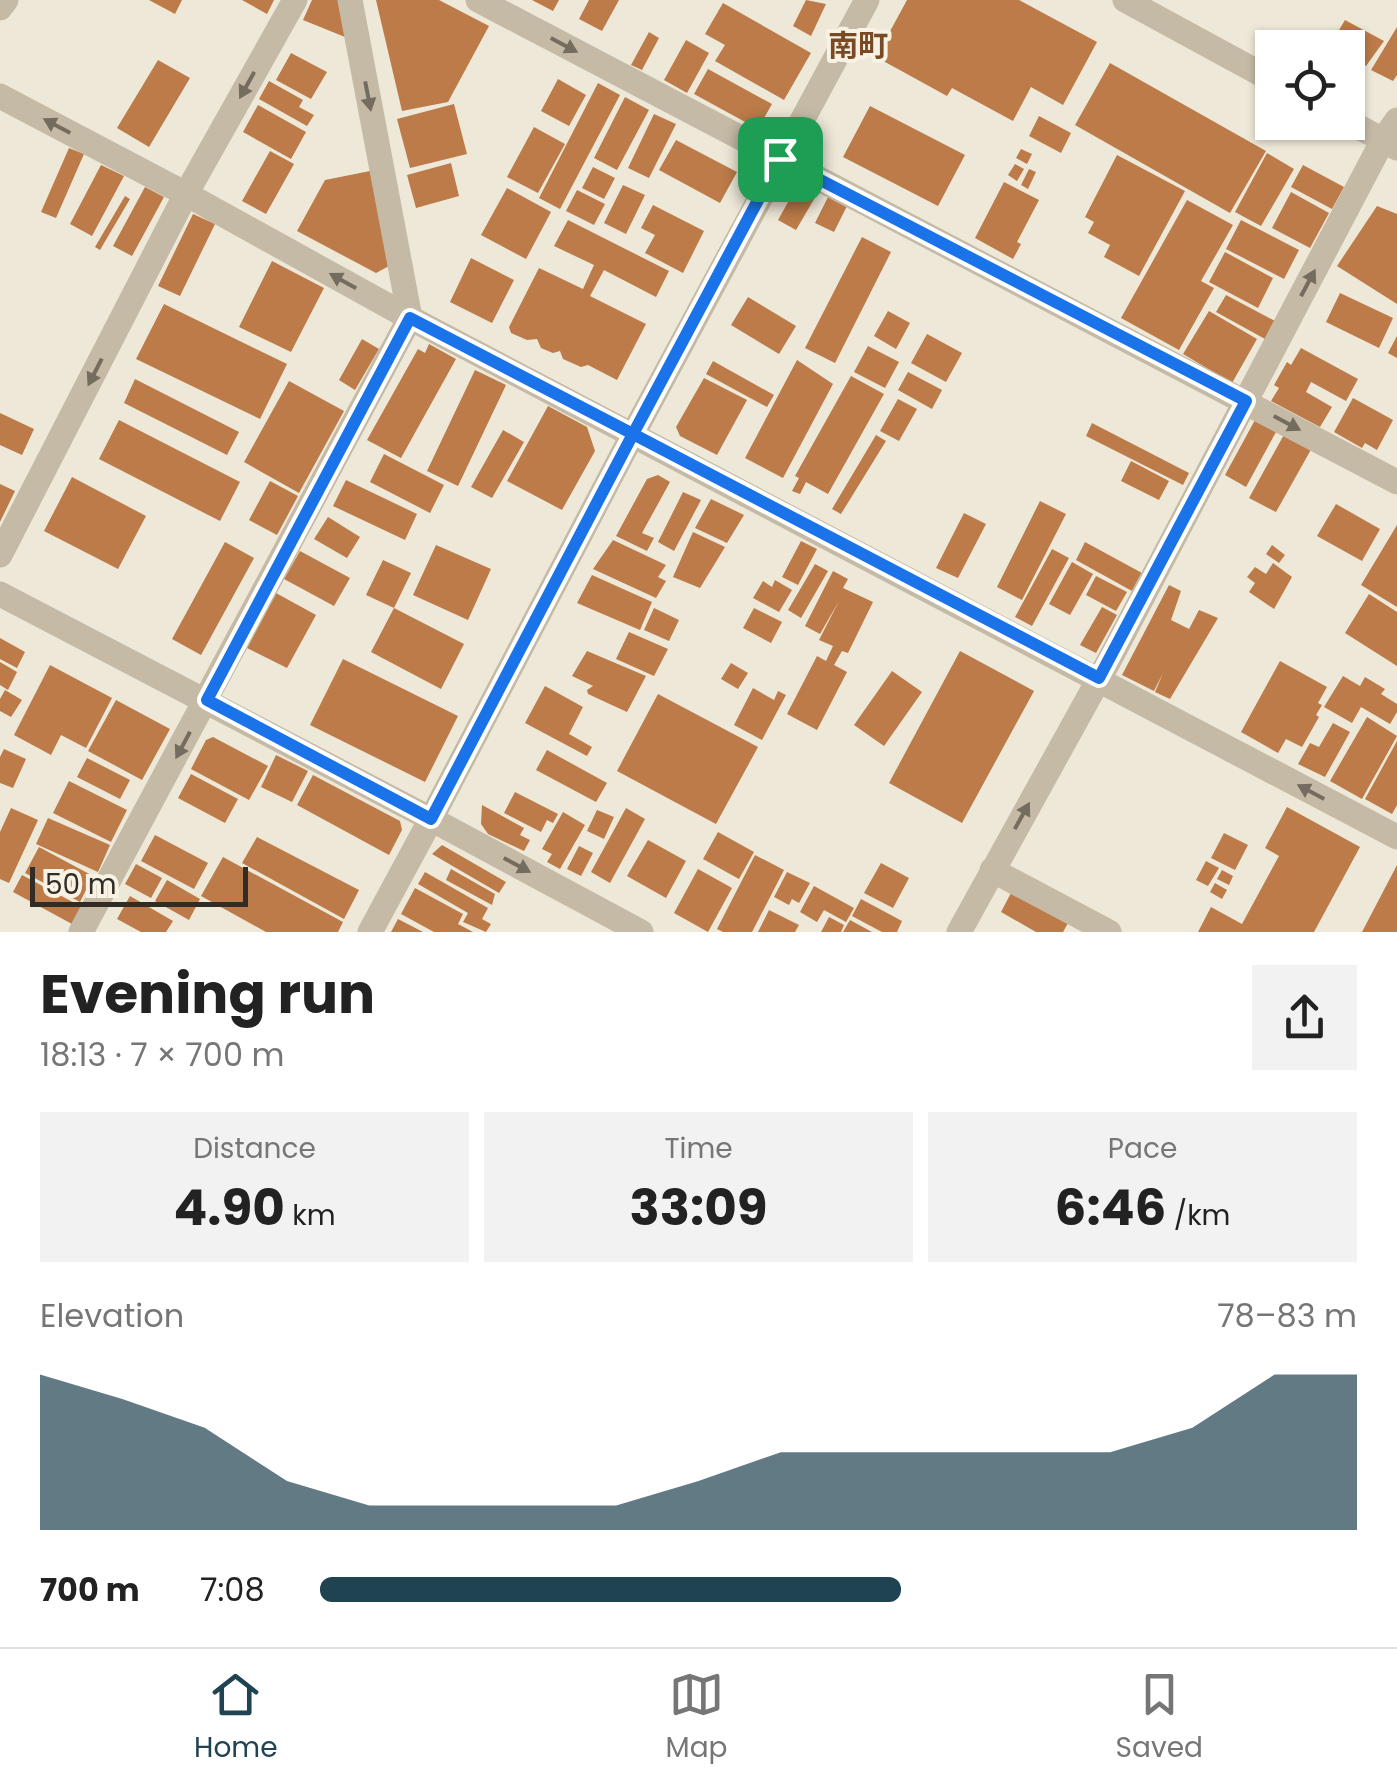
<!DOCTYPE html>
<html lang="en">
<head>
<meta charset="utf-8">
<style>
  body { margin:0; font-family:Poppins,"Noto Sans JP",sans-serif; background:#f2f2f2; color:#222; height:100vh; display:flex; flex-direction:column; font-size:38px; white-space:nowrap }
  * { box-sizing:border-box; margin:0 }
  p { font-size:32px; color:#767676 }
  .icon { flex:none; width:55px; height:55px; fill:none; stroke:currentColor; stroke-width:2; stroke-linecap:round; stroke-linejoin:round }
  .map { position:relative; height:932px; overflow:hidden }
  .sheet { display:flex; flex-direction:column; background:#fff; flex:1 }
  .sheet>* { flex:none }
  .fabs { position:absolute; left:1255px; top:30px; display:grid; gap:20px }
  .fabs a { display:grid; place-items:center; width:110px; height:110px; border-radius:0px; background:#fff; box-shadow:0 2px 8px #0004; font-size:50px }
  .scale { position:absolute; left:30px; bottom:25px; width:218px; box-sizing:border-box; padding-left:10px; border:5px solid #322c26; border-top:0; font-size:28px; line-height:35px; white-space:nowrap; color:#322c26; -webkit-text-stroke:8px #f7f2e4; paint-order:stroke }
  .pin { position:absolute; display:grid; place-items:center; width:85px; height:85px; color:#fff; margin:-42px; border-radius:20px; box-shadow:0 5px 15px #0006 }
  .round { display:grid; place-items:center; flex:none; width:105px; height:105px; border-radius:0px; background:#f2f2f2 }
  .head { display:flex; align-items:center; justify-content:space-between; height:170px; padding:0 40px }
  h1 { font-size:55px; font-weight:700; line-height:75px }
  .metrics { display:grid; grid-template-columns:repeat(3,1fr); gap:15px; height:170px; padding:10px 40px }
  .metrics div { display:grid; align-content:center; border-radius:0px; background:#f2f2f2; text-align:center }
  .metrics b { font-size:50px; font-weight:700 }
  .metrics small { font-size:28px; font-weight:400 }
  .metrics p { font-size:28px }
  .chart { height:280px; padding:20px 40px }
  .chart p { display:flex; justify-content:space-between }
  .chart svg { width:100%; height:180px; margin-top:10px; fill:#1f4350; opacity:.7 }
  ul { padding:0 40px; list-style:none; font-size:32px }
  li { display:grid; grid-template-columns:160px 120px 1fr; align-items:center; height:75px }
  li i { height:25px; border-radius:12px; background:#1f4350 }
  .tab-bar { display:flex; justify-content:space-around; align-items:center; height:140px; border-top:2px solid #e0e0e0; background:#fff; font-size:28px; color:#767676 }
  .tab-bar a { display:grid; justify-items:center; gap:5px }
  .tab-bar .selected { color:#1f4350 }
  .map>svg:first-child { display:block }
  .building { fill:#bc7b48 }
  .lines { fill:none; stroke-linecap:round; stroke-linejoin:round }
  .minor { stroke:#c5baa5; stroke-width:25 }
  .tertiary { stroke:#c5baa5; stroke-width:25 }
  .oneway { fill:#746c5f }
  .route-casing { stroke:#fff; stroke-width:20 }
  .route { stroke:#1a73e8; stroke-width:12 }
  .labels { text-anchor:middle; stroke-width:8; stroke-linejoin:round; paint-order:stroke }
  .quarter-label { font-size:30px; font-weight:bold; fill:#7a4a25; stroke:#f7f2e4 }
</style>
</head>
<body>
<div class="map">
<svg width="1397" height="932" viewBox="0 0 1397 932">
  <rect width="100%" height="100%" fill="#eee8d8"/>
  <path class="building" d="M 149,0 L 182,0 L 175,14 Z
    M 242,0 L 274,0 L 267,14 Z
    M 312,0 L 338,0 L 345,37 L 303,20 Z
    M 376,0 L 439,0 L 489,26 L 448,102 L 402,111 Z
    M 532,0 L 559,0 L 553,11 Z
    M 589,0 L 619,0 L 602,31 L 579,19 Z
    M 806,0 L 826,4 L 811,36 L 793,26 Z
    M 907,0 L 1019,0 L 1097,42 L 1063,105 L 1031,87 L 1013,121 L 952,88 L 947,96 L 876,57 Z
    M 723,3 L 811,53 L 784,100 L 715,61 L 725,45 L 705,34 Z
    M 1345,20 L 1384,41 L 1366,66 L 1348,55 L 1348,48 L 1330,45 Z
    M 1397,27 L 1397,75 L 1393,81 L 1371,70 Z
    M 649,32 L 659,38 L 642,70 L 631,65 Z
    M 686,40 L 709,53 L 687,93 L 664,80 Z
    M 291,53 L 327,72 L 311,99 L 276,80 Z
    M 158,60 L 190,78 L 149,147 L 117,128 Z
    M 1110,63 L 1266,151 L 1230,213 L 1075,125 Z
    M 708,69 L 772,104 L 758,129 L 694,94 Z
    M 558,79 L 586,95 L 569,126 L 541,111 Z
    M 269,81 L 303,100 L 299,107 L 314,115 L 307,126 L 259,99 Z
    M 598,83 L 620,95 L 560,209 L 539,198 Z
    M 625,97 L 649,110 L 617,170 L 594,158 Z
    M 454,104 L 467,154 L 410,168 L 397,119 Z
    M 258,105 L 306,132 L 291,159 L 243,132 Z
    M 870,106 L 965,155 L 938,206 L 843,157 Z
    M 654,114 L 676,124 L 649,178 L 628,168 Z
    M 1039,116 L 1071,133 L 1061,153 L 1029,136 Z
    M 534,127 L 565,144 L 538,193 L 507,177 Z
    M 676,140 L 737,172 L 720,203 L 659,170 Z
    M 69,148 L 84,154 L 56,218 L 41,212 Z
    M 1021,149 L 1032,154 L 1027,164 L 1016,158 Z
    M 270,151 L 294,164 L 266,214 L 242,201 Z
    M 1267,153 L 1294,169 L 1261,226 L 1235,212 Z
    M 1117,155 L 1185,191 L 1139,276 L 1104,257 L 1110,245 L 1088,233 L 1094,222 L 1085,217 Z
    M 451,163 L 459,196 L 416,208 L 407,175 Z
    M 1015,164 L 1024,169 L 1017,181 L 1008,175 Z
    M 101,165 L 124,176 L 92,236 L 70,224 Z
    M 1303,165 L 1344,187 L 1332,209 L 1291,187 Z
    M 593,167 L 615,178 L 604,199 L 582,188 Z
    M 1029,169 L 1036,172 L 1028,189 L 1021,185 Z
    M 370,171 L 389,266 L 376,273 L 297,231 L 325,180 Z
    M 801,179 L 820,189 L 796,230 L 778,220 Z
    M 1004,182 L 1039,200 L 1017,242 L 1021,244 L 1013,259 L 975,238 Z
    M 623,185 L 645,195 L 626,234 L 604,223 Z
    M 145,187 L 164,197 L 132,256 L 113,246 Z
    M 507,188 L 551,212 L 526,259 L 481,235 Z
    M 577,190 L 605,204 L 594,225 L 566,211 Z
    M 1291,192 L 1329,213 L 1310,248 L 1272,228 Z
    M 829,195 L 848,204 L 834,232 L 815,223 Z
    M 125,196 L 130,199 L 100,250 L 95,247 Z
    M 1187,200 L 1233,225 L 1201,281 L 1214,288 L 1179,350 L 1121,318 Z
    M 653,205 L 704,231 L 683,273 L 645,253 L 655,235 L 641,228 Z
    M 1377,206 L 1397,214 L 1397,304 L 1337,266 Z
    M 193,214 L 215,224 L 180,296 L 158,286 Z
    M 568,220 L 669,271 L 656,297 L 604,270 L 590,296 L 646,324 L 617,380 L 588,365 L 581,367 L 563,359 L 560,351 L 553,353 L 541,348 L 537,339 L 527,340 L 511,333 L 509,327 L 539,268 L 583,289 L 594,265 L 554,246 Z
    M 1241,220 L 1299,250 L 1284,279 L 1226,249 Z
    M 862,237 L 891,252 L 835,363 L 805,348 Z
    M 1225,252 L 1273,278 L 1258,308 L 1209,282 Z
    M 471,258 L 514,280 L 492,323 L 450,302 Z
    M 272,261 L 324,288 L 291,352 L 239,327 Z
    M 1340,293 L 1393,318 L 1379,348 L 1326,322 Z
    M 1226,295 L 1275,321 L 1265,339 L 1216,312 Z
    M 748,297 L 796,326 L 779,354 L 731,325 Z
    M 164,304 L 287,364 L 260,419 L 136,359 Z
    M 888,311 L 910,323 L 896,349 L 874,336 Z
    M 1209,311 L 1257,339 L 1232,383 L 1183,354 Z
    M 927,334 L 962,353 L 946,382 L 911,363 Z
    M 1397,336 L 1397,358 L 1388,353 Z
    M 362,339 L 379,349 L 355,390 L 339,380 Z
    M 429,344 L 456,359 L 401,458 L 367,440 L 418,349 L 425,353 Z
    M 868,346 L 899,362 L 885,388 L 854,372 Z
    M 1301,348 L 1358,379 L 1346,401 L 1311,382 L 1306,392 L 1332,407 L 1320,427 L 1271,401 L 1279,388 L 1274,385 L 1287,362 L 1291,365 Z
    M 797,360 L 833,384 L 783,478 L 745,458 Z
    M 713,361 L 774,395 L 767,407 L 706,374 Z
    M 475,370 L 506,385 L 458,486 L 427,471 Z
    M 908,372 L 942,390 L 932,409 L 898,390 Z
    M 851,376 L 884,394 L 828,494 L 806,482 L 800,494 L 792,491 L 799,478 L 795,476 Z
    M 704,378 L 747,400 L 717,455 L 680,436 L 676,427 Z
    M 135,379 L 239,432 L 227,455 L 124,403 Z
    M 289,381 L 344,411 L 299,493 L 244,462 Z
    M 1353,398 L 1393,420 L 1377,450 L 1365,443 L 1362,448 L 1334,432 Z
    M 898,399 L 917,409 L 899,441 L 880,431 Z
    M 548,406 L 587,427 L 595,451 L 562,510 L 507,481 Z
    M 0,413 L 34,429 L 22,455 L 0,445 Z
    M 119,420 L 240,482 L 220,521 L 99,459 Z
    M 1255,420 L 1276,432 L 1246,487 L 1225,475 Z
    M 1092,423 L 1189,473 L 1183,485 L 1086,436 Z
    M 503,430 L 524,442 L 492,498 L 471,487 Z
    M 1286,431 L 1313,446 L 1276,512 L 1249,498 Z
    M 876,435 L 886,441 L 841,514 L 832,509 Z
    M 384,454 L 444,485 L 430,513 L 370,482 Z
    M 1131,461 L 1169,481 L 1159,500 L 1121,481 Z
    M 658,475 L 670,482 L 642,533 L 654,538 L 647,551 L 616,536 L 647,479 Z
    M 72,477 L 146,516 L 118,569 L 44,531 Z
    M 346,480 L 417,514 L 405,540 L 333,506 Z
    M 270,481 L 298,496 L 277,535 L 249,520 Z
    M 0,484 L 15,491 L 0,522 Z
    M 683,492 L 701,500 L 674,551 L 658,542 Z
    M 711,499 L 744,515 L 727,543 L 695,528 Z
    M 1040,501 L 1066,514 L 1022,600 L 997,587 Z
    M 1336,504 L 1380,529 L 1362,561 L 1317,536 Z
    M 964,513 L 986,524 L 958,578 L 936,568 Z
    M 328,517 L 360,537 L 347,558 L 314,539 Z
    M 1397,525 L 1397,607 L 1361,585 Z
    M 693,532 L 725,547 L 700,588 L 673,577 Z
    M 613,540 L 666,565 L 658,577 L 666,581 L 656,598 L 593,569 Z
    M 801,541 L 817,549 L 798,585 L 782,577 Z
    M 225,542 L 254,558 L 201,655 L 172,639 Z
    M 1085,542 L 1142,573 L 1132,591 L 1076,560 Z
    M 436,545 L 491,569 L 468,620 L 413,595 Z
    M 1272,545 L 1285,555 L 1279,563 L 1266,554 Z
    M 1052,549 L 1069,558 L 1032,626 L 1015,617 Z
    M 300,551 L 350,578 L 334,606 L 284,579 Z
    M 383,560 L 411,573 L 394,608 L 366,595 Z
    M 1072,562 L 1093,574 L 1070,615 L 1049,604 Z
    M 1273,563 L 1292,577 L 1274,609 L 1249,592 L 1255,583 L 1247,577 L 1255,567 L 1266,574 Z
    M 815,564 L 828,571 L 801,618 L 788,610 Z
    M 833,571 L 848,579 L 843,588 L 873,602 L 848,653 L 842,651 L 834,665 L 847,672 L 817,730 L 787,714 L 817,656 L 826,661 L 833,646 L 819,640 L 839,601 L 820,634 L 805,626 Z
    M 592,575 L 652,602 L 640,630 L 577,603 Z
    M 1096,576 L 1127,592 L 1116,611 L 1086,595 Z
    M 775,580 L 792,590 L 779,612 L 753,598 L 763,581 L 772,587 Z
    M 1169,585 L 1181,591 L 1171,620 L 1189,629 L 1199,610 L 1218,618 L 1170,699 L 1155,692 L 1163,673 L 1154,691 L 1122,675 Z
    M 276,593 L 316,615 L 287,668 L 247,648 Z
    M 1369,594 L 1397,612 L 1397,666 L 1345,633 Z
    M 1102,607 L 1117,615 L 1096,653 L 1080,645 Z
    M 394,608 L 464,644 L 441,689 L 371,652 Z
    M 654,608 L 679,620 L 669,641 L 644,630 Z
    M 754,608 L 782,622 L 771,643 L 743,628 Z
    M 629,632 L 668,649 L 654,676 L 616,659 Z
    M 0,638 L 25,652 L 17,668 L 0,659 Z
    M 587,651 L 646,676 L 627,712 L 588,694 L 587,690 L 593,686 L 572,676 Z
    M 960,651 L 1034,691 L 962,823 L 889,783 Z
    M 343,659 L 458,716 L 425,782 L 310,725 Z
    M 1280,661 L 1327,687 L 1318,703 L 1322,705 L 1316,715 L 1319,717 L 1302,747 L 1286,739 L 1278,753 L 1241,732 Z
    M 0,662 L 17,672 L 8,690 L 0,685 Z
    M 731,663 L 748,673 L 738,689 L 721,679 Z
    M 50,665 L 112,698 L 86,748 L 61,735 L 51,755 L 14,735 Z
    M 892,671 L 922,692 L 884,746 L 854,725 Z
    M 1343,676 L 1360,686 L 1365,677 L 1385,689 L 1381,694 L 1397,704 L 1397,712 L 1390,724 L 1361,707 L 1352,723 L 1324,707 Z
    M 545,686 L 583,707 L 569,734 L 592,747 L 587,756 L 525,723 Z
    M 753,688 L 774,700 L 778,691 L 786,695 L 762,740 L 734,725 Z
    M 5,690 L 22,700 L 11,717 L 0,711 L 0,699 Z
    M 658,694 L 758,747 L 716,824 L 617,771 Z
    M 116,700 L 170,729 L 142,780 L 88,751 Z
    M 1367,717 L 1397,736 L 1362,799 L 1330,781 Z
    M 1333,723 L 1350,732 L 1325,777 L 1298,764 L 1310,743 L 1319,747 Z
    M 213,737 L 268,766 L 249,800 L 191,769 L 206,740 Z
    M 1397,741 L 1397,805 L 1392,814 L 1365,799 Z
    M 4,749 L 26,759 L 13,788 L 0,783 L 0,757 Z
    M 547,750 L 607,783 L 596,802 L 536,770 Z
    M 276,755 L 308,771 L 292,802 L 261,787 Z
    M 87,758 L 130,780 L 120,799 L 77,777 Z
    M 191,774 L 238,799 L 225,823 L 178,798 Z
    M 313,775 L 400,821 L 402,830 L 389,855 L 297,805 Z
    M 69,781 L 127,810 L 111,842 L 53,813 Z
    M 515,792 L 558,814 L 553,823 L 547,820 L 541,832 L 504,813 Z
    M 482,805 L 524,828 L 520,835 L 530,840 L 524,851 L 488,834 L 481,824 Z
    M 1287,807 L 1360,847 L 1314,932 L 1198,932 L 1211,907 L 1242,924 L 1279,856 L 1265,848 Z
    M 11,808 L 38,820 L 9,883 L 0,879 L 0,832 Z
    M 626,808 L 645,819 L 610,883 L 591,872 Z
    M 597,810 L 614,817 L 604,839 L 587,831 Z
    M 563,812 L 585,825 L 560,869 L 547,862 L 552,854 L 542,849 Z
    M 48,818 L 110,845 L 98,872 L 36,844 Z
    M 718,832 L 754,852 L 739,879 L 703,859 Z
    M 1224,833 L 1248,845 L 1235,870 L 1211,858 Z
    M 155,835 L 208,863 L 194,889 L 141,861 Z
    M 257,837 L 359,890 L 344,919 L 242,863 Z
    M 648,840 L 686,861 L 666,898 L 627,876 Z
    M 442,845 L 506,882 L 499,893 L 432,854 Z
    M 579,846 L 593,853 L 581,876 L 567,869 Z
    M 39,847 L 93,876 L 80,902 L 25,873 Z
    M 755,855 L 784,870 L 752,932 L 723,932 L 717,929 Z
    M 223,857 L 343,922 L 338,932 L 266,932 L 201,896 Z
    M 1206,861 L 1219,868 L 1208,886 L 1196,880 Z
    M 881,863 L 909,878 L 893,908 L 864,893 Z
    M 136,864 L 162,878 L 151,898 L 125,884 Z
    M 1397,865 L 1397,932 L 1362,932 Z
    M 451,869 L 495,894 L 492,905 L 446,880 Z
    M 698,869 L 732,888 L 708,932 L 674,913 Z
    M 1222,870 L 1233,876 L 1229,885 L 1217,879 Z
    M 425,872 L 488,908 L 482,919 L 491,924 L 486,932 L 463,922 L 468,913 L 418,884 Z
    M 787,872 L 810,883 L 799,903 L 792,899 L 789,905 L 774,897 Z
    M 22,875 L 82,907 L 72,924 L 13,892 Z
    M 167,880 L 200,899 L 189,920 L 155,901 Z
    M 1215,883 L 1227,890 L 1222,899 L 1210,892 Z
    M 814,886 L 854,908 L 846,922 L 824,910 L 817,922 L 800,912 Z
    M 415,888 L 463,914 L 458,924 L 473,932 L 434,932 L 401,914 Z
    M 1011,893 L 1068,923 L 1063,932 L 1036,932 L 1001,912 Z
    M 130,896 L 173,921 L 166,932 L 141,932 L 117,919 Z
    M 861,899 L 902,921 L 897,932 L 882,932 L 852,916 Z
    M 769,910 L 799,925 L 795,932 L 758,932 Z
    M 829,917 L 844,925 L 841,932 L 821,932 Z
    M 398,919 L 423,932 L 391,932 Z
    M 850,920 L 872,932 L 843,932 Z"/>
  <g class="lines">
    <path class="minor" d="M 478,0 L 1397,482
      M 0,8 L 6,0
      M 0,96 L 186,194 L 410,318 L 1397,837
      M 0,555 L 186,194 L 295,0
      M 992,870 L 1109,932
      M 81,932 L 410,318 L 350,0
      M 370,932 L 431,819 L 641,932
      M 959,932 L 1110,659 L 1383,140 L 1397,120"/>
    <path class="tertiary" d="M 1125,0 L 1272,80
      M 1348,121 L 1397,148
      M 0,594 L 431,819 L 633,434 L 867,0"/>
  </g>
  <defs><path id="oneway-solid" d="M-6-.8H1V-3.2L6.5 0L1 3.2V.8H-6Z" transform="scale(2.5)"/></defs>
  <g class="oneway">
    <use href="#oneway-solid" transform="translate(564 45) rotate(28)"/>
    <use href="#oneway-solid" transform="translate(247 85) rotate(119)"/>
    <use href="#oneway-solid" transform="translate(368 96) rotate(79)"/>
    <use href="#oneway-solid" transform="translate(57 126) rotate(-152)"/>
    <use href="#oneway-solid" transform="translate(343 281) rotate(-151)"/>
    <use href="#oneway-solid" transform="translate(1308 283) rotate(-62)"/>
    <use href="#oneway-solid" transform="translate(95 372) rotate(117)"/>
    <use href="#oneway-solid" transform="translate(1287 423) rotate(28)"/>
    <use href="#oneway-solid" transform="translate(183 745) rotate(118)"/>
    <use href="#oneway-solid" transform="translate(1311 792) rotate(-152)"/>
    <use href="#oneway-solid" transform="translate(1022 816) rotate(-61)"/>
    <use href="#oneway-solid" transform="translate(517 865) rotate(28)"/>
  </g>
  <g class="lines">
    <defs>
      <path id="route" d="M 780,159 L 633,434 L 410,318 L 207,700 L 431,819 L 633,434 L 1099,678 L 1246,401 L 780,159"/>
    </defs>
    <use href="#route" class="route-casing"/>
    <use href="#route" class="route"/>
  </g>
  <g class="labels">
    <g class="quarter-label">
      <text x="858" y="56">南町</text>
    </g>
  </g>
</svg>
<div class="fabs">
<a><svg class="icon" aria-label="locate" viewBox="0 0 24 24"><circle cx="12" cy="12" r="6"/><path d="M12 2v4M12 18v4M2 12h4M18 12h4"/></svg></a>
</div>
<div class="scale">50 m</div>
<div class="pin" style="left:780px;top:159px;background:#1e9e55"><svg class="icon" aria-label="arrive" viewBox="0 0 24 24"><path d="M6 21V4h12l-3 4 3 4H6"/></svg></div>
</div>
<section class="sheet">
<div class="head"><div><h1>Evening run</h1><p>18:13 · 7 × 700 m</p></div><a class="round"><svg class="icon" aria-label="share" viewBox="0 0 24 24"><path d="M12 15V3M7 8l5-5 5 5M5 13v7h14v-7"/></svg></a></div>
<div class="metrics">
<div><p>Distance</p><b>4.90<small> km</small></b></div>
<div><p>Time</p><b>33:09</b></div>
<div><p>Pace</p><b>6:46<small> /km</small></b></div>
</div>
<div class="chart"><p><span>Elevation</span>78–83 m</p>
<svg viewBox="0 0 160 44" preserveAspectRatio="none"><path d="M0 44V6L10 12L20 19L30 32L40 38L50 38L60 38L70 38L80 32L90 25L100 25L110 25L120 25L130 25L140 19L150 6L160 6V44z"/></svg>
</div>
<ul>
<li><b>700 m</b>7:08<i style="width:56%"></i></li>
</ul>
</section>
<nav class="tab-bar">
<a class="selected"><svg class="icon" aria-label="home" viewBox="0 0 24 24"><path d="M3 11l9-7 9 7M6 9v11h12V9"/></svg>Home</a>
<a><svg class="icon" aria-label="map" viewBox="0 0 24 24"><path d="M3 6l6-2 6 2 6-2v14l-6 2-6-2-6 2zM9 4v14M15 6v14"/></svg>Map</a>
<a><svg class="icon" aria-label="saved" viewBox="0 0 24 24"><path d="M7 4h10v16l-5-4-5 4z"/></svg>Saved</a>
</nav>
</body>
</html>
